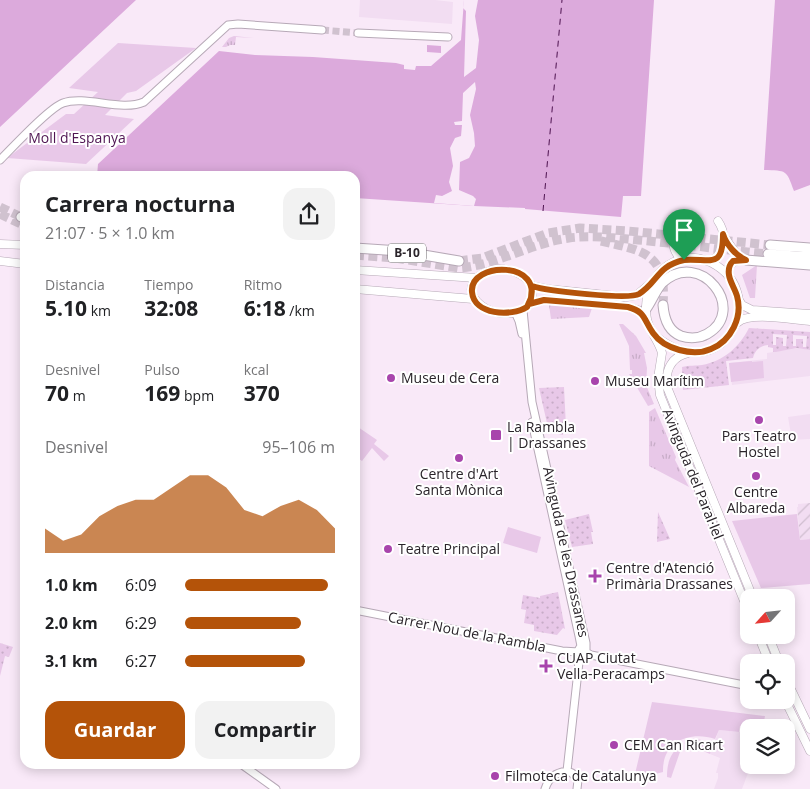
<!DOCTYPE html>
<html lang="es">
<head>
<meta charset="utf-8">
<style>
  body { margin:0; font-family:"Open Sans",sans-serif; background:#f2f2f2; color:#202124; height:100vh; display:flex; flex-direction:column; font-size:19px; white-space:nowrap }
  * { box-sizing:border-box; margin:0 }
  p { font-size:16px; color:#757577 }
  .icon { flex:none; width:28px; height:28px; fill:none; stroke:currentColor; stroke-width:2; stroke-linecap:round; stroke-linejoin:round }
  .map { position:relative; flex:1; overflow:hidden }
  .panel { position:absolute; left:20px; top:171px; width:340px; height:598px; display:flex; flex-direction:column; background:#fff; border-radius:15px; box-shadow:0 2px 12px #0003 }
  .panel>* { flex:none }
  .needle { width:32px; rotate:243deg }
  .controls { position:absolute; left:740px; top:589px; display:grid; gap:10px }
  .controls a { display:grid; place-items:center; width:55px; height:55px; border-radius:10px; background:#fff; box-shadow:0 2px 12px #0003; font-size:25px }
  .pin { position:absolute; display:grid; place-items:center; width:42px; height:42px; color:#fff; margin:-51px -21px; border-radius:50% 50% 50% 0; rotate:-45deg; box-shadow:0 0 5px #0007 }
  .pin .icon { rotate:45deg }
  .round { display:grid; place-items:center; flex:none; width:52px; height:52px; border-radius:15px; background:#f2f2f2 }
  .summary { display:flex; align-items:center; justify-content:space-between; height:85px; padding:0 25px }
  h1 { font-size:22px; font-weight:700; line-height:38px }
  .stats { display:grid; grid-template-columns:repeat(3,1fr); gap:8px; height:85px; padding:5px 25px }
  .stats div { display:grid; align-content:center }
  .stats b { font-size:21px; font-weight:700 }
  .stats small { font-size:14px; font-weight:400 }
  .stats p { font-size:14px }
  .chart { height:140px; padding:10px 25px }
  .chart p { display:flex; justify-content:space-between }
  .chart svg { width:100%; height:90px; margin-top:5px; fill:#b45309; opacity:.7 }
  .cta { display:flex; gap:10px; margin-top:auto; padding:10px 25px }
  .cta a { flex:1; height:58px; border-radius:15px; background:#b45309; color:#fff; font-size:20px; font-weight:700; line-height:58px; text-align:center }
  .cta a+a { background:#f2f2f2; color:#202124 }
  ul { padding:0 25px; list-style:none; font-size:16px }
  li { display:grid; grid-template-columns:80px 60px 1fr; align-items:center; height:38px }
  li i { height:12px; border-radius:6px; background:#b45309 }
  .map>svg:first-child { display:block }
  .built { fill:#f2ddf2 }
  .industrial { fill:url(#industrial-furrows) }
  .grass { fill:url(#grass-tufts) }
  .park { fill:#e8c8e8 }
  .garden { fill:url(#garden-dots); fill-rule:evenodd }
  .water { fill:#dcaadc }
  .pier { fill:#f9e9f8 }
  .lines { fill:none; stroke-linecap:round; stroke-linejoin:round }
  .ferry { stroke:#4d124f; stroke-width:1; stroke-dasharray:6 5; stroke-linecap:butt }
  .tertiary-tunnel { stroke:#d0c2cf; stroke-width:7; stroke-dasharray:7 3.5; stroke-linecap:butt }
  .trunk-tunnel { stroke:#d0c2cf; stroke-width:9; stroke-dasharray:9 4.5; stroke-linecap:butt }
  .tertiary-casing { stroke:#b7a9b7; stroke-width:9 }
  .secondary-casing { stroke:#b7a9b7; stroke-width:9 }
  .trunk-casing { stroke:#b7a9b7; stroke-width:11 }
  .tertiary { stroke:#fff; stroke-width:7 }
  .secondary { stroke:#fff; stroke-width:8 }
  .trunk { stroke:#fff; stroke-width:9 }
  .route-casing { stroke:#fff; stroke-width:10 }
  .route { stroke:#b45309; stroke-width:6 }
  .poi-dot { fill:#a845ac; stroke:#fff; stroke-width:2 }
  .labels { text-anchor:middle; stroke-width:4; stroke-linejoin:round; paint-order:stroke }
  .shield { fill:#fff; stroke:#6a666a; stroke-width:1 }
  .shield-label { font-size:12px; font-weight:bold; fill:#2a242a }
  .park-label { font-size:14px; fill:#501653; stroke:#fff }
  .poi-label { font-size:14px; fill:#2a242a; stroke:#fff; text-anchor:start }
  .street-label { font-size:14px; fill:#2a242a; stroke:#fff }
</style>
</head>
<body>
<div class="map">
<svg width="810" height="789" viewBox="0 0 810 789">
  <defs>
    <pattern id="industrial-furrows" width="10" height="10" patternUnits="userSpaceOnUse" patternTransform="scale(1.25)"><rect width="10" height="10" fill="#f2ddf2"/><path d="M-1 1l2-2M0 10L10 0M9 11l2-2" fill="none" stroke="#d0bed0"/></pattern>
    <pattern id="grass-tufts" width="24" height="20" patternUnits="userSpaceOnUse" patternTransform="scale(1.25)"><rect width="24" height="20" fill="#e8c8e8"/><path d="M3 7l-1-3M5 7V3M7 7l1-3M15 17l-1-3M17 17v-4M19 17l1-3" fill="none" stroke="#c7acc7"/></pattern>
    <pattern id="garden-dots" width="8" height="8" patternUnits="userSpaceOnUse" patternTransform="scale(1.25)"><rect width="8" height="8" fill="#e8c8e8"/><path d="M2 2h.1M6 6h.1" fill="none" stroke="#c7acc7" stroke-width="1.8" stroke-linecap="round"/></pattern>
  </defs>
  <rect width="100%" height="100%" fill="#f9e9f8"/>
  <path class="built" d="M 360,0 L 435,0 L 453,2 L 452,24 L 359,17 Z
    M 799,348 L 810,350 L 810,376 L 732,385 L 729,363 L 767,359 L 767,353 Z
    M 810,414 L 810,439 L 792,440 L 788,417 Z
    M 719,730 L 749,733 L 749,765 L 751,765 L 742,789 L 714,789 L 718,778 L 718,773 L 716,773 L 720,758 L 710,754 Z"/>
  <path class="industrial" d="M 810,503 L 810,539 L 800,540 L 797,507 L 798,507 L 798,504 Z"/>
  <path class="grass" d="M 234,36 L 254,38 L 236,37 L 235,45 L 230,45 L 226,47 L 222,47 L 229,38 Z
    M 757,265 L 755,298 L 750,298 L 742,275 Z
    M 549,305 L 550,305 L 592,308 L 589,317 L 551,319 Z
    M 623,324 L 636,336 L 646,353 L 644,353 L 647,368 L 646,385 L 654,404 L 648,406 L 629,374 L 632,374 L 632,370 L 630,370 L 629,346 L 619,324 Z
    M 655,408 L 676,457 L 675,460 L 689,487 L 649,466 L 649,412 Z"/>
  <path class="park" d="M 118,43 L 196,48 L 136,91 L 127,93 L 105,115 L 134,119 L 86,164 L 7,158 L 66,114 L 74,114 L 98,92 L 69,88 Z
    M 752,361 L 752,362 L 763,361 L 764,378 L 731,382 L 729,363 Z
    M 355,425 L 377,440 L 374,444 L 389,456 L 384,461 L 372,448 L 362,461 L 355,456 Z
    M 797,514 L 800,540 L 810,539 L 810,584 L 761,588 L 732,521 Z
    M 508,527 L 541,537 L 537,553 L 503,543 Z
    M 652,702 L 765,716 L 763,727 L 740,726 L 739,732 L 719,730 L 715,739 C 690,731 662,741 663,772 L 651,775 L 635,774 Z
    M 680,745 L 682,746 L 671,778 L 667,777 C 667,763 670,754 680,745 Z"/>
  <path class="garden" d="M 749,328 L 810,332 L 810,350 L 797,348 L 776,352 L 773,352 L 773,348 L 768,347 L 768,345 C 760,346 755,350 753,358 L 726,361 L 729,385 L 683,390 L 682,367 C 689,365 696,366 702,365 C 724,361 739,347 749,328 ZM 773,334 L 787,335 L 786,346 L 783,346 L 783,338 L 776,337 L 776,345 L 773,345 ZM 793,335 L 807,336 L 806,347 L 803,347 L 803,339 L 796,339 L 796,346 L 793,346 Z
    M 564,387 L 566,427 L 563,427 L 563,435 L 549,432 L 539,388 Z
    M 658,512 L 670,539 L 657,542 Z
    M 589,514 L 593,532 L 591,532 L 593,544 L 572,547 L 565,520 Z
    M 558,592 L 565,629 L 563,628 L 557,635 L 534,631 L 534,625 L 524,623 L 526,610 L 521,609 L 523,595 L 540,598 L 540,596 Z
    M 0,643 L 13,647 L 9,657 L 5,656 L 0,676 Z
    M 697,739 L 714,743 L 710,754 L 684,743 Z"/>
  <path class="water" d="M 0,0 L 136,0 L 0,127 Z
    M 464,0 L 654,0 L 641,196 L 623,196 L 621,217 L 525,209 L 525,208 L 474,206 L 355,198 L 355,176 L 97,176 L 98,164 L 219,51 L 255,55 L 313,57 L 396,63 L 404,65 L 404,69 L 415,70 L 416,66 L 431,66 L 461,40 Z
    M 775,0 L 810,0 L 810,185 L 794,191 C 786,169 787,171 764,170 Z
    M 427,45 L 441,46 L 441,53 L 427,52 Z"/>
  <path class="pier" d="M 464,0 L 478,0 L 475,16 L 479,40 L 476,68 L 464,77 L 466,11 L 463,8 Z
    M 475,82 L 476,89 L 470,115 L 474,133 L 475,146 L 469,158 L 460,162 L 459,190 L 473,196 L 476,199 L 474,206 L 434,203 L 436,195 L 442,196 L 452,191 L 449,182 L 453,166 L 450,148 L 455,138 L 461,136 L 462,125 L 455,125 L 454,122 L 462,121 L 463,93 Z"/>
  <g class="lines">
    <path class="ferry" d="M 543,211 L 562,0"/>
    <path class="tertiary-tunnel" d="M 322,30 L 358,33"/>
    <path class="trunk-tunnel" d="M 0,207 L 21,217
      M 0,214 L 25,226
      M 601,241 C 644,251 667,253 663,305
      M 355,255 L 395,258 L 459,268 C 498,265 531,243 569,238 C 592,235 615,238 638,240 C 682,244 725,250 768,254
      M 459,261 L 482,258 L 548,233 L 580,228 L 628,231 L 770,245"/>
    <defs>
      <path id="tertiary" d="M 358,33 L 448,37
        M 0,160 C 13,147 49,108 63,103 C 86,95 121,112 144,102 L 228,25 L 238,24 L 322,30
        M 523,310 L 532,402 L 586,643 L 586,652
        M 515,312 L 519,321 L 522,334
        M 532,422 L 579,636 L 581,646 L 579,649 L 579,652
        M 355,610 L 562,651 L 579,652
        M 583,654 L 586,652 L 591,655 L 749,686
        M 241,764 L 276,789
        M 567,771 L 580,653
        M 545,789 C 549,777 555,773 567,771 L 572,773 L 578,780 L 577,789"/>
      <path id="secondary" d="M 679,220 C 672,233 669,252 684,260
        M 724,237 L 738,256 L 746,260
        M 0,244 L 25,245
        M 0,261 L 25,264
        M 707,261 C 726,259 727,234 718,221
        M 498,269 C 511,269 523,273 531,284 L 532,295 L 527,307 C 490,331 440,281 498,269 Z
        M 355,270 L 477,278
        M 730,279 C 726,266 732,259 745,260
        M 532,286 L 547,289 L 626,297 L 637,295 L 650,284
        M 355,289 L 473,299
        M 739,300 L 742,305 L 752,310 L 810,314
        M 529,304 L 544,300 L 620,305 L 638,310 L 647,319
        M 737,323 C 749,311 793,320 810,321
        M 653,334 C 721,393 773,295 712,263 C 675,244 639,281 647,319 C 649,331 659,341 662,353 L 658,378 L 660,395 L 749,613
        M 688,353 C 671,357 665,370 667,387 L 753,598
        M 758,635 L 769,662
        M 768,635 L 779,662
        M 786,679 L 810,729
        M 785,700 L 810,751"/>
      <path id="trunk" d="M 21,217 L 25,218
        M 770,245 L 810,248
        M 355,248 L 400,251 L 459,261
        M 768,254 L 810,257
        M 746,260 L 810,265
        M 646,309 C 652,301 655,291 662,283 C 700,247 749,310 707,334 C 700,338 690,339 681,336 C 668,331 664,318 663,305"/>
    </defs>
    <use href="#tertiary" class="tertiary-casing"/>
    <use href="#secondary" class="secondary-casing"/>
    <use href="#trunk" class="trunk-casing"/>
    <use href="#tertiary" class="tertiary"/>
    <use href="#secondary" class="secondary"/>
    <use href="#trunk" class="trunk"/>
  </g>
  <g class="lines">
    <defs>
      <path id="route" d="M 684,260 C 657,266 658,282 639,294 C 629,300 546,291 532,286 L 531,298 L 527,307 C 511,317 474,315 472,292 C 469,261 547,260 529,304 L 544,300 L 628,307 C 646,312 643,319 653,333 C 664,349 693,357 711,349 C 731,341 743,317 737,296 C 735,289 730,282 729,275 C 728,269 729,265 733,261 L 746,260 C 736,256 726,244 723,234 C 723,270 710,258 684,260"/>
    </defs>
    <use href="#route" class="route-casing"/>
    <use href="#route" class="route"/>
  </g>
  <g class="poi-dot">
    <circle cx="391" cy="378" r="5"/>
    <circle cx="595" cy="381" r="5"/>
    <circle cx="759" cy="420" r="5"/>
    <rect x="490" y="429" width="12" height="12" rx="2.5"/>
    <circle cx="459" cy="458" r="5"/>
    <circle cx="756" cy="476" r="5"/>
    <circle cx="388" cy="549" r="5"/>
    <path d="M592.5 568.5h5v5h5v5h-5v5h-5v-5h-5v-5h5z"/>
    <path d="M543.5 658.5h5v5h5v5h-5v5h-5v-5h-5v-5h5z"/>
    <circle cx="614" cy="745" r="5"/>
    <circle cx="495" cy="776" r="5"/>
  </g>
  <g class="labels">
    <rect class="shield" x="388" y="243.5" width="38" height="19" rx="4"/>
    <g class="shield-label">
      <text x="407" y="257">B-10</text>
    </g>
    <g class="park-label">
      <text x="77" y="143">Moll d'Espanya</text>
    </g>
    <g class="poi-label">
      <text x="401" y="383">Museu de Cera</text>
      <text x="605" y="386">Museu Marítim</text>
      <text x="507" y="432">La Rambla<tspan x="507" dy="16">| Drassanes</tspan></text>
      <text x="759" y="441" text-anchor="middle">Pars Teatro<tspan x="759" dy="16">Hostel</tspan></text>
      <text x="459" y="479" text-anchor="middle">Centre d'Art<tspan x="459" dy="16">Santa Mònica</tspan></text>
      <text x="756" y="497" text-anchor="middle">Centre<tspan x="756" dy="16">Albareda</tspan></text>
      <text x="398" y="554">Teatre Principal</text>
      <text x="606" y="573">Centre d'Atenció<tspan x="606" dy="16">Primària Drassanes</tspan></text>
      <text x="557" y="663">CUAP Ciutat<tspan x="557" dy="16">Vella-Peracamps</tspan></text>
      <text x="624" y="750">CEM Can Ricart</text>
      <text x="505" y="781">Filmoteca de Catalunya</text>
    </g>
    <g class="street-label">
      <text transform="translate(693 474) rotate(68)" y="5">Avinguda del Paral·lel</text>
      <text transform="translate(566 552) rotate(78)" y="5">Avinguda de les Drassanes</text>
      <text transform="translate(467 632) rotate(11)" y="5">Carrer Nou de la Rambla</text>
    </g>
  </g>
</svg>
<div class="controls">
<a><svg class="needle" viewBox="-14 -14 28 28"><path d="M0-13l5 13h-10z" fill="#e53935"/><path d="M0 13l5-13h-10z" fill="#757577"/></svg></a>
<a><svg class="icon" aria-label="locate" viewBox="0 0 24 24"><circle cx="12" cy="12" r="6"/><path d="M12 2v4M12 18v4M2 12h4M18 12h4"/></svg></a>
<a><svg class="icon" aria-label="layers" viewBox="0 0 24 24"><path d="M12 4l9 5-9 5-9-5zM3 14l9 5 9-5"/></svg></a>
</div>
<div class="pin" style="left:684px;top:260px;background:#1e9e55"><svg class="icon" aria-label="arrive" viewBox="0 0 24 24"><path d="M6 21V4h12l-3 4 3 4H6"/></svg></div>
<section class="panel">
<div class="summary"><div><h1>Carrera nocturna</h1><p>21:07 · 5 × 1.0 km</p></div><a class="round"><svg class="icon" aria-label="share" viewBox="0 0 24 24"><path d="M12 15V3M7 8l5-5 5 5M5 13v7h14v-7"/></svg></a></div>
<div class="stats">
<div><p>Distancia</p><b>5.10<small> km</small></b></div>
<div><p>Tiempo</p><b>32:08</b></div>
<div><p>Ritmo</p><b>6:18<small> /km</small></b></div>
</div>
<div class="stats">
<div><p>Desnivel</p><b>70<small> m</small></b></div>
<div><p>Pulso</p><b>169<small> bpm</small></b></div>
<div><p>kcal</p><b>370</b></div>
</div>
<div class="chart"><p><span>Desnivel</span>95–106 m</p>
<svg viewBox="0 0 160 44" preserveAspectRatio="none"><path d="M0 44V32L10 38L20 35L30 26L40 21L50 18L60 18L70 12L80 6L90 6L100 12L110 23L120 26L130 21L140 18L150 23L160 32V44z"/></svg>
</div>
<ul>
<li><b>1.0 km</b>6:09<i style="width:95%"></i></li>
<li><b>2.0 km</b>6:29<i style="width:77%"></i></li>
<li><b>3.1 km</b>6:27<i style="width:80%"></i></li>
</ul>
<div class="cta"><a>Guardar</a><a>Compartir</a></div>
</section>
</div>
</body>
</html>
